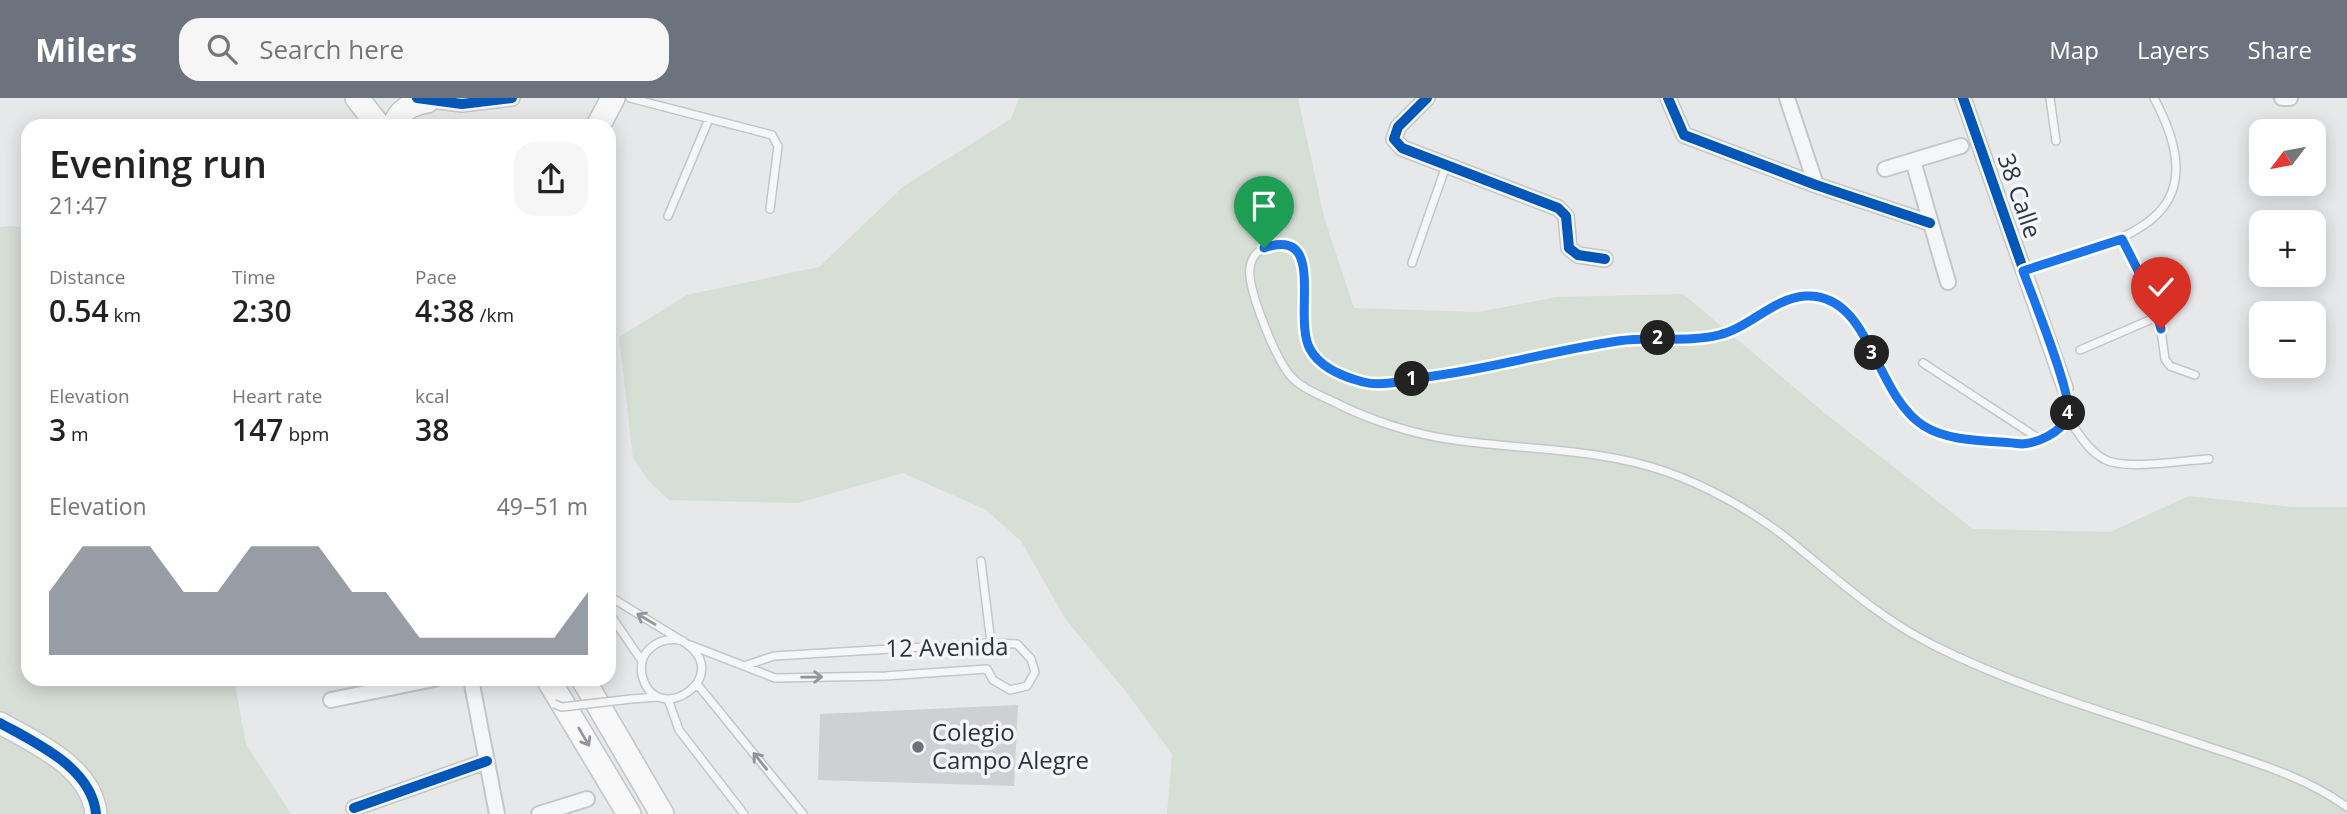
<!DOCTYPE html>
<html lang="en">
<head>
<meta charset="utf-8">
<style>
  body { margin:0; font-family:"Open Sans",sans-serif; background:#f6f6f6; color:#222; height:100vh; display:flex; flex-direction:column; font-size:26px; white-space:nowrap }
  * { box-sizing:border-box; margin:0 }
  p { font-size:23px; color:#767676 }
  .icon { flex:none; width:38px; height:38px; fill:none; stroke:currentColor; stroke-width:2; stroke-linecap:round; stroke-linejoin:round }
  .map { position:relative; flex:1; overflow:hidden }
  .sheet { position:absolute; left:21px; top:21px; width:595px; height:567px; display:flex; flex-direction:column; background:#fff; border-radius:21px; box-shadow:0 4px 18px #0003 }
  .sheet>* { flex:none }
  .needle { width:46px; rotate:238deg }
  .tools { position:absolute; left:2249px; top:21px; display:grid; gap:14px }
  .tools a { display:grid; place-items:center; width:77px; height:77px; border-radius:14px; background:#fff; box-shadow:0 4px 18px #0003; font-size:35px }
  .pin { position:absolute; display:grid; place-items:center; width:60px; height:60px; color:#fff; margin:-72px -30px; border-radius:50% 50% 50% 0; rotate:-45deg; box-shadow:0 0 7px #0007 }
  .pin .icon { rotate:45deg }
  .km { position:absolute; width:35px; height:35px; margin:-18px; border-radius:50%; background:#222; color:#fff; font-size:19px; line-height:35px; text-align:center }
  .round { display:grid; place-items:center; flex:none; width:74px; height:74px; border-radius:21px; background:#f6f6f6 }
  .head { display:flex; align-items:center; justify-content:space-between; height:119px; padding:0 28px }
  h1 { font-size:38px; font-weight:600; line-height:52px }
  .stats { display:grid; grid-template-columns:repeat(3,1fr); gap:10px; height:119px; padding:7px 28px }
  .stats div { display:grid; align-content:center }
  .stats b { font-size:30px; font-weight:600 }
  .stats small { font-size:19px; font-weight:400 }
  .stats p { font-size:19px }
  .chart { height:196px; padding:14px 28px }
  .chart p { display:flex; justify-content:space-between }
  .chart svg { width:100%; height:126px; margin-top:7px; fill:#6c737f; opacity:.7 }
  header { display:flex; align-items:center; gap:42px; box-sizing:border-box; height:98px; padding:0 35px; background:#6c737f; color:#fff }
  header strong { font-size:33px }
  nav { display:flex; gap:38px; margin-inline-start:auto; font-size:24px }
  .search { width:490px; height:63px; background:#f6f6f6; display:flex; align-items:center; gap:18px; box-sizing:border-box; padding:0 24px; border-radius:21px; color:#767676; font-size:26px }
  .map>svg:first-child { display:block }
  .green { fill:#d6ded6 }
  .building { fill:#ced0d3 }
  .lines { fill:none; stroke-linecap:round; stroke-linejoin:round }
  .lane-casing { stroke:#c4c6c8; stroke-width:10 }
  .street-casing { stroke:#c4c6c8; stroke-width:18 }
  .secondary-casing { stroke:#c4c6c8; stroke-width:24 }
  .primary-casing { stroke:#c2c5c8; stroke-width:26 }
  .lane { stroke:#f5f6f7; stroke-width:7 }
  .street { stroke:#f5f6f7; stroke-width:14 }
  .secondary { stroke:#f8f8f8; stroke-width:21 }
  .primary { stroke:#f8f8f8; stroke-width:23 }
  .lane-bridge-casing { stroke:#c4c6c8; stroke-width:10; stroke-linecap:butt }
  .lane-bridge { stroke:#f5f6f7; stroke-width:7 }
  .cycleway-casing { stroke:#f4f6f9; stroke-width:15 }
  .cycleway { stroke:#0057b8; stroke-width:10 }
  .oneway { stroke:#90959e }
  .oneway2 { stroke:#92969e }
  .route-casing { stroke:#fff; stroke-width:14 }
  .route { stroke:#1a73e8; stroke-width:9 }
  .poi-dot { fill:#6c737f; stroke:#f4f6f9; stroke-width:2.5 }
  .labels { text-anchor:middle; stroke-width:7; stroke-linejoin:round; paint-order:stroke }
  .street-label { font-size:24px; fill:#2b3445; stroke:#f4f6f9 }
  .poi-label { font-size:24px; fill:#2b3445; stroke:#f4f6f9; text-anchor:start }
</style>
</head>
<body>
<header>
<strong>Milers</strong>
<div class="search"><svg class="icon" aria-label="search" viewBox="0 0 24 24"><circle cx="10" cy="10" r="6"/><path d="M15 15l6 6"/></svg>Search here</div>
<nav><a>Map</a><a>Layers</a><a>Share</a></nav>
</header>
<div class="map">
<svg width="2347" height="716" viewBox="0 0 2347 716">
  <rect width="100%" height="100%" fill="#e6e8ea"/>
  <path class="green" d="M 1019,0 L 1298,0 L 1324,119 L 1354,210 L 1478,214 L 1557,199 L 1683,196 L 1827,317 L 1973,431 L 2110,434 L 2189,398 L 2292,409 L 2347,409 L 2347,716 L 1167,716 L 1172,656 L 1127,595 L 1066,522 L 1021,443 L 986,412 L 903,375 L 798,405 L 669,402 L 648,382 L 633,360 L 619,239 L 687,197 L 819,169 L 904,88 L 1011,21 Z
    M 12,128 L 28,131 L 28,581 L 234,581 L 246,646 L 291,716 L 0,716 L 0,129 Z"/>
  <path class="building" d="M 1018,607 L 1014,688 L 818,682 L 820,616 Z"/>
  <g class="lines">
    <defs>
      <path id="lane" d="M 630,0 L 772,37 L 778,48 L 770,111
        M 2050,0 L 2056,43
        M 668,118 L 709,21
        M 2122,141 L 2159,218 L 2165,261 L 2170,268 L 2195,277
        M 1412,165 L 1446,68
        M 2024,172 C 2119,142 2222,127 2154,0
        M 2080,252 L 2159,218
        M 1923,265 L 2041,342
        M 2065,290 L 2069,310 L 2067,319 C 2040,347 2030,347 1992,343 C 1970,340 1946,340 1926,329 C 1873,298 1875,200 1807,198 C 1774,198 1748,233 1716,238 C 1685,243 1652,239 1621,242 C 1553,250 1487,272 1419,280 C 1402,282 1382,287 1366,284 C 1346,281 1324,271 1312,254 C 1290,224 1316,181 1297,152 C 1286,146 1277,145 1265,150 C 1257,153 1251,160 1250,170 C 1247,191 1275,258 1289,276 C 1300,290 1318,296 1334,304 C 1369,322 1415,337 1455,342 C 1524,352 1599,350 1667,374 C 1707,388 1750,412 1784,438 C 1834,478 1878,520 1935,548 C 2021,591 2116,617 2206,648 C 2254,664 2306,679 2347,709
        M 2067,319 C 2078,334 2087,352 2104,361 C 2125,373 2184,362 2209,361
        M 981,463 L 991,545
        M 609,498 C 633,513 658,528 682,543 C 739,577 655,633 642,577 C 637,552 661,537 683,543
        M 609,515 L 642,563
        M 690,547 L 775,580 L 885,578 L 987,571 L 993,582 L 1010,592 L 1027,588 L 1035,574 L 1031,561 L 1017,546 L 991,545 L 774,558 L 747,567
        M 697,586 L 803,716
        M 631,601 L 658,599
        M 668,601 L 679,632 L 744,716"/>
      <path id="street" d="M 1427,0 L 1398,29 L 1394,41 L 1402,50 L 1558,110 L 1566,118 L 1569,150 L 1578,157 L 1605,161
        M 1668,0 L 1684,37 L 1816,87 L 1930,125
        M 1787,0 L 1816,87
        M 1963,0 L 2065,290
        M 2282,0 L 2290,0
        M 422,1 L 462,6 L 512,0
        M 1913,63 L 1948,184
        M 1885,71 L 1961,48
        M 471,581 L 497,716
        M 331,602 L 434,581
        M 354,710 L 487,663
        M 539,716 L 587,701"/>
      <path id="secondary" d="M 0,625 C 36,645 92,670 96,716"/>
      <path id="primary" d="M 357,0 L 379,28
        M 394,28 C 399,12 411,6 427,3
        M 598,28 L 613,0
        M 548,581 L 629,716
        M 583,581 L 662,716"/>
    </defs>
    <use href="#lane" class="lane-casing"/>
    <use href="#street" class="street-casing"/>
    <use href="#secondary" class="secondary-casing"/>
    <use href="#primary" class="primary-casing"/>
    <use href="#lane" class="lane"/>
    <use href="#street" class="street"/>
    <use href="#secondary" class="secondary"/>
    <use href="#primary" class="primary"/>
    <defs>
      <path id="lane-bridge" d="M 554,606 L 562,609 L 631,601"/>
    </defs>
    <use href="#lane-bridge" class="lane-bridge-casing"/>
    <use href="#lane-bridge" class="lane-bridge"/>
    <defs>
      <path id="cycleway" d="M 417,0 L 462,6 L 512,0
        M 1427,0 L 1398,29 L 1394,41 L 1402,50 L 1558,110 L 1566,118 L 1569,150 L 1578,157 L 1605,161
        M 1668,0 L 1684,37 L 1816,87 L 1930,125
        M 1963,0 L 2065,290
        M 0,625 C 36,645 92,670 96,716
        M 354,710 L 487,663"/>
    </defs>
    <use href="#cycleway" class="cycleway-casing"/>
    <use href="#cycleway" class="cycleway"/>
  </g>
  <defs><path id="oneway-shaft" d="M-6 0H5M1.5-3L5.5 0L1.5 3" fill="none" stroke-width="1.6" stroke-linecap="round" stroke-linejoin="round" transform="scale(1.75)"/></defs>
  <g class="oneway">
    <use href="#oneway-shaft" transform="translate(646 521) rotate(-149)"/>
    <use href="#oneway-shaft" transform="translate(812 579) rotate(-1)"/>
    <use href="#oneway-shaft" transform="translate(760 663) rotate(-129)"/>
  </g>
  <use class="oneway2" href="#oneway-shaft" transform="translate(584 639) rotate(60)"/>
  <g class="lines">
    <defs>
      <path id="route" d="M 1264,150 C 1328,128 1292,218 1310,251 C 1320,270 1344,279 1363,284 C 1382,289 1407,282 1426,279 C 1491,271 1554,252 1618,243 C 1651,238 1687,245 1719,237 C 1749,230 1774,200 1805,198 C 1871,194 1873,296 1924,328 C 1951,345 1991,342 2022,346 C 2038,345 2060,335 2068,319 C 2075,302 2031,195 2023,173 L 2122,141 L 2153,202 L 2161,231"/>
    </defs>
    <use href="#route" class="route-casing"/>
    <use href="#route" class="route"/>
  </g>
  <circle class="poi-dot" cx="918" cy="649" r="7"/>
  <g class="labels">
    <g class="street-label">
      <text transform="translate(2019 98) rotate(71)" y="8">38 Calle</text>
      <text transform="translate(947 550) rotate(-1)" y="8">12 Avenida</text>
    </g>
    <g class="poi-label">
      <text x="932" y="643">Colegio<tspan x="932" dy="28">Campo Alegre</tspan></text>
    </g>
  </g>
</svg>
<div class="tools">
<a><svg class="needle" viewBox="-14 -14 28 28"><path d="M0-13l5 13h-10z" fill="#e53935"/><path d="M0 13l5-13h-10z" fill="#767676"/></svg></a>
<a>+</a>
<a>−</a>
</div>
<div class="pin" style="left:1264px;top:150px;background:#1e9e55"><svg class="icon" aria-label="arrive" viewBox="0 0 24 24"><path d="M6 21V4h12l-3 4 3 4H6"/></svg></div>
<div class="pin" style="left:2161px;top:231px;background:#d93025"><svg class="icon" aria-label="check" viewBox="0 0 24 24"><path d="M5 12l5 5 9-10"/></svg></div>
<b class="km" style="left:1412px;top:281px">1</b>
<b class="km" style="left:1658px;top:240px">2</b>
<b class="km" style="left:1872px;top:255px">3</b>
<b class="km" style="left:2068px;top:315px">4</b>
<section class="sheet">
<div class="head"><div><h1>Evening run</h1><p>21:47</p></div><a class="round"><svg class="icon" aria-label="share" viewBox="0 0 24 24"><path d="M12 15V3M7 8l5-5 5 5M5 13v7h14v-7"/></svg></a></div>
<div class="stats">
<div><p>Distance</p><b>0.54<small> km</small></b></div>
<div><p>Time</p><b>2:30</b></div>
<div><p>Pace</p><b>4:38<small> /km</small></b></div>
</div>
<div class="stats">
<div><p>Elevation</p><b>3<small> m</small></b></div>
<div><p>Heart rate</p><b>147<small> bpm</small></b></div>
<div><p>kcal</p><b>38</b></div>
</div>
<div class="chart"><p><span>Elevation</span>49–51 m</p>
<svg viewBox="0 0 160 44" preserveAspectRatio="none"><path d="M0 44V22L10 6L20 6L30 6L40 22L50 22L60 6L70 6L80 6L90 22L100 22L110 38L120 38L130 38L140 38L150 38L160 22V44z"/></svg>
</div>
</section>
</div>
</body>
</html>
